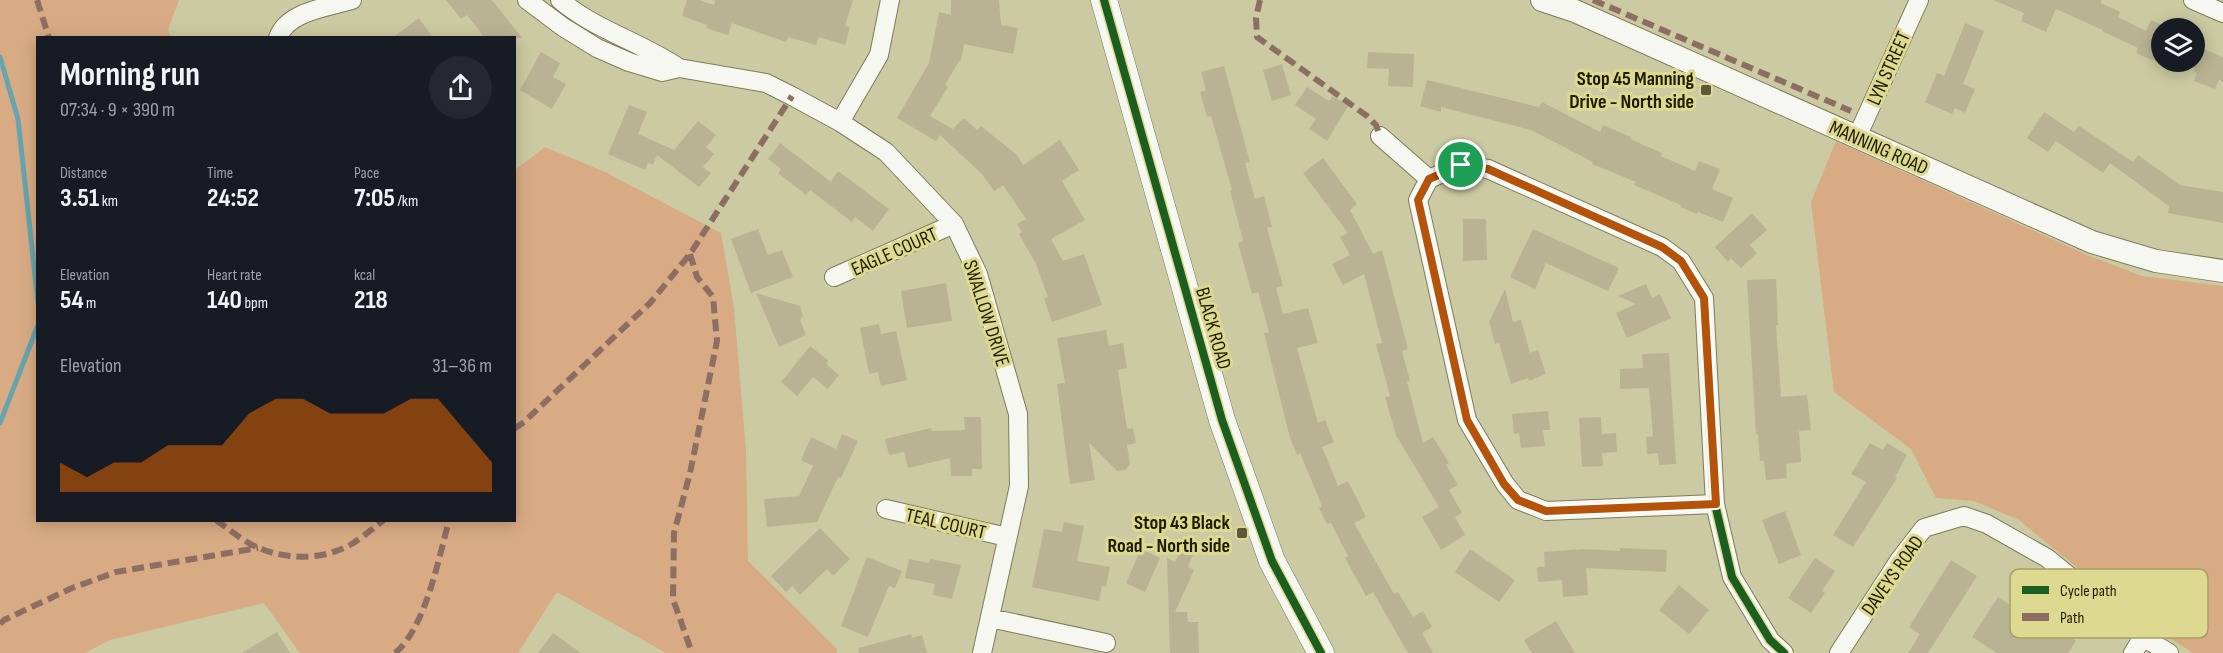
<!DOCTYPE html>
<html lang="en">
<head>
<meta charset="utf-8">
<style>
  body { margin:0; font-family:"Sofia Sans Condensed",sans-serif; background:#242831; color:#f1f3f6; height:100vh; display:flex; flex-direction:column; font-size:22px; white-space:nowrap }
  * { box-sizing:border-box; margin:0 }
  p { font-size:20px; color:#9ea1a6 }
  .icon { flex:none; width:33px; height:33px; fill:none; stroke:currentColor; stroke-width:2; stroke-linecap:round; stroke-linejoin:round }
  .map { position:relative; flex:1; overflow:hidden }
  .side { position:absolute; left:36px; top:36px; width:480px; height:486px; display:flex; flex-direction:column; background:#171b24; border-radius:0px; box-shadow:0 3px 15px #0003 }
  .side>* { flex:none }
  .controls { position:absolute; left:2151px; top:18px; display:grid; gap:12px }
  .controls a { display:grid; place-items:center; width:54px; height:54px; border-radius:50%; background:#171b24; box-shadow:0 3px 15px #0003; font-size:30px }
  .pin { position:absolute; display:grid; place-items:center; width:51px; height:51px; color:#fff; margin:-26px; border:3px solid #fff; border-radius:50%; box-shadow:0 2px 6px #0007 }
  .round { display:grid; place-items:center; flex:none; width:63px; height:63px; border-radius:32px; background:#242831 }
  .headline { display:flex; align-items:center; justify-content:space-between; height:102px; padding:0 24px }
  h1 { font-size:33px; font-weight:700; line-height:45px }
  .figures { display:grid; grid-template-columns:repeat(3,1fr); gap:9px; height:102px; padding:6px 24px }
  .figures div { display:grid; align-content:center }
  .figures b { font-size:26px; font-weight:700 }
  .figures small { font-size:16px; font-weight:400 }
  .figures p { font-size:16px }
  .chart { height:168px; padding:12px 24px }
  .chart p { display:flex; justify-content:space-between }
  .chart svg { width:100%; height:108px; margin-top:6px; fill:#b45309; opacity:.7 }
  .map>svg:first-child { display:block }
  .green { fill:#d8ab84 }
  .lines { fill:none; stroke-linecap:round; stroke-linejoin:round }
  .stream { stroke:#67a4ad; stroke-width:5 }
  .building { fill:#bab393 }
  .minor-casing { stroke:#7e7c59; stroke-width:20 }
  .tertiary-casing { stroke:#7e7c59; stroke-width:24 }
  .secondary-casing { stroke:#7e7c59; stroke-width:27 }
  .minor { stroke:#f7f7f1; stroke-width:18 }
  .tertiary { stroke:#f7f7f1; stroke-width:22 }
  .secondary { stroke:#f7f7f1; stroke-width:26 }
  .quiet { stroke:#8d6e63; stroke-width:6; stroke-dasharray:12 6; stroke-linecap:butt }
  .cycleway-casing { stroke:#ded990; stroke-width:11 }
  .cycleway { stroke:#1b5e20; stroke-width:8 }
  .route-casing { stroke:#fff; stroke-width:12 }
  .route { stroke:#b45309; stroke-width:8 }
  .poi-dot { fill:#5c5939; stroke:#ded990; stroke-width:2 }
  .labels { text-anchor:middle; stroke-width:6; stroke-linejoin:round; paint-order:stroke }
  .street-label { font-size:20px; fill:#1f1c00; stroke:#ded990 }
  .poi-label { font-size:20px; font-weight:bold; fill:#1f1c00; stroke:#ded990; text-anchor:end }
  .key { fill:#ded990; stroke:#a5a065; stroke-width:1.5 }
  .key-label { font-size:16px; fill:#1f1c00 }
</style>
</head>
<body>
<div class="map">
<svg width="2223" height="653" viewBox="0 0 2223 653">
  <rect width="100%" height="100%" fill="#cccaa2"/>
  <path class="green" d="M 0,0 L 179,0 L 168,30 L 171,37 L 38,38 L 38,520 L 514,520 L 515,170 L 545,147 L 605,172 L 721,233 L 734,308 L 746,451 L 748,561 L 837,649 L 836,653 L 666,653 L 557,592 L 518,653 L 300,653 L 264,603 L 110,640 L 85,653 L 0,653 Z
    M 1836,141 L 2087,255 L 2142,276 L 2223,286 L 2223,653 L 2193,653 L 2141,620 L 2019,520 L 1974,501 L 1936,498 L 1911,449 L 1834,392 L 1811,202 Z"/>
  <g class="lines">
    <path class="stream" d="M 0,57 L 18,119 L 38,303
      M 0,423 L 38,325"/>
  </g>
  <path class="building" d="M 446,0 L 492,0 L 522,38 L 485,38 L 467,15 L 461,19 Z
    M 687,0 L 699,0 L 714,5 L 715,0 L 853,0 L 845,26 L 850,27 L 845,45 L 819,37 L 816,45 L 788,37 L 786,42 L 732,23 L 728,35 L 706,28 L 707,25 L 682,16 Z
    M 951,0 L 999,0 L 1001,25 L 1018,28 L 1013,54 L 964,44 L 961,61 L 959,61 L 945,85 L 948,87 L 930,116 L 953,129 L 964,118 L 977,130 L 981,126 L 1017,155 L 1023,165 L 1060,140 L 1079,170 L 1062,181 L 1085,220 L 1051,239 L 1063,261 L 1084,254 L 1102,305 L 1052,322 L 1044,299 L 1048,297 L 1036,264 L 1019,234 L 1022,232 L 1017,224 L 1026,219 L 1003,185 L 994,191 L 982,174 L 940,135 L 936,141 L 897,118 L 929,63 L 939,12 L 951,15 Z
    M 1993,0 L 2101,0 L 2101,3 L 2120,12 L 2118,17 L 2146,31 L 2151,20 L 2166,27 L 2162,28 L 2162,52 L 2157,62 L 2136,53 L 2138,48 L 2102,31 L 2103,30 L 2056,9 L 2046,32 L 2021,21 L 2024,13 Z
    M 419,18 L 433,38 L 392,38 Z
    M 1965,23 L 1984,31 L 1963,84 L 1975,89 L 1965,113 L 1955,108 L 1952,114 L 1925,102 L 1937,73 L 1944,76 Z
    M 2194,45 L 2223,57 L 2223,82 L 2219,80 L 2215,89 L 2194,81 L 2197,73 L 2194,71 Z
    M 541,52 L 560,63 L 553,77 L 566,84 L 552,109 L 520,90 Z
    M 1368,52 L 1414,54 L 1413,87 L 1388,86 L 1389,69 L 1367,68 Z
    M 1282,64 L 1291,95 L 1272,101 L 1263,70 Z
    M 1224,66 L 1250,162 L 1245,163 L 1255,199 L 1264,196 L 1272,227 L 1267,228 L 1283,286 L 1276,288 L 1283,314 L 1308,308 L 1318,343 L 1297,348 L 1318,423 L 1325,420 L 1334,442 L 1322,447 L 1338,486 L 1348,481 L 1366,517 L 1354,523 L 1394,594 L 1398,592 L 1413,617 L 1423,611 L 1432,627 L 1422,633 L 1433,653 L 1408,653 L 1373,592 L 1366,596 L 1345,558 L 1348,556 L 1331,523 L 1327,524 L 1319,508 L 1322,507 L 1318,496 L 1300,453 L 1297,455 L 1290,438 L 1264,333 L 1269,332 L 1258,292 L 1252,294 L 1238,243 L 1243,241 L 1230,190 L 1232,190 L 1211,116 L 1207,117 L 1200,92 L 1206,90 L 1201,72 Z
    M 1427,80 L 1539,107 L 1542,102 L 1600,132 L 1603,125 L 1631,137 L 1630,139 L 1662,153 L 1661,156 L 1695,171 L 1699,161 L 1720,169 L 1712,189 L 1733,198 L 1723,222 L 1698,212 L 1697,214 L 1680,207 L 1681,205 L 1634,185 L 1636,182 L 1592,164 L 1593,162 L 1531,130 L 1441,107 L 1441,112 L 1420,106 Z
    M 1307,87 L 1329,101 L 1333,96 L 1348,106 L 1327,141 L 1309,129 L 1316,119 L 1295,105 Z
    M 629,105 L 647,112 L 638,134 L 674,150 L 698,121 L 716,135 L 706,147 L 714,154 L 703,167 L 711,173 L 699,187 L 657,155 L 653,165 L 648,163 L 645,170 L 608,154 Z
    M 2044,112 L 2074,132 L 2079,126 L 2133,162 L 2138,155 L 2180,185 L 2223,192 L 2223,223 L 2168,213 L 2169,206 L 2110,163 L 2103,173 L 2056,141 L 2048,152 L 2027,138 Z
    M 780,143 L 831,182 L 838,171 L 889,209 L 873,231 L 855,217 L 852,222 L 810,190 L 806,195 L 778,173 L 781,169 L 768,159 Z
    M 1323,158 L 1357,204 L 1350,210 L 1373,254 L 1382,250 L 1408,349 L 1402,351 L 1410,381 L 1407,382 L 1423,443 L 1433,437 L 1449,463 L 1446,465 L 1458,485 L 1449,490 L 1462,513 L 1455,517 L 1465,535 L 1441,550 L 1422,517 L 1439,507 L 1396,435 L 1385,397 L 1390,396 L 1376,344 L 1382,343 L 1364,274 L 1343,285 L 1332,264 L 1350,255 L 1340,237 L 1348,233 L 1303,173 Z
    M 1752,213 L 1767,230 L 1750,245 L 1757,253 L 1741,268 L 1731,258 L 1728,262 L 1715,247 Z
    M 1463,219 L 1486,219 L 1487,260 L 1463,261 Z
    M 758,229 L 768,255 L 782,250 L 793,277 L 751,293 L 731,239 Z
    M 1533,229 L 1619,268 L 1608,291 L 1546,263 L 1535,289 L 1510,277 Z
    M 1776,279 L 1778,325 L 1776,325 L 1781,397 L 1807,395 L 1811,430 L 1799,431 L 1801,462 L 1786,464 L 1787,478 L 1766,480 L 1764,461 L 1760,461 L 1758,434 L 1756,435 L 1747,280 Z
    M 946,283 L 952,321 L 907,328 L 901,291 Z
    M 1646,284 L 1652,298 L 1660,294 L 1671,318 L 1627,338 L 1616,313 L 1636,304 L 1618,296 Z
    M 1505,289 L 1513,322 L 1521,320 L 1530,353 L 1538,350 L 1546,374 L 1529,381 L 1528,378 L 1511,384 L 1499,343 L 1495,344 L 1489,322 Z
    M 756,293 L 800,306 L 803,316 L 800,320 L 806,335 L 779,347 Z
    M 879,324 L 881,334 L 896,331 L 907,380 L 881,386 L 878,372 L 869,374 L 860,328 Z
    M 1106,330 L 1109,346 L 1123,343 L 1127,368 L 1118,370 L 1127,429 L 1133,428 L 1136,443 L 1127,445 L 1130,464 L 1125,470 L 1117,471 L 1089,443 L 1095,480 L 1070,484 L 1057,384 L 1065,383 L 1057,338 Z
    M 810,346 L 828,360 L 826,364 L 839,375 L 828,389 L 813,377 L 797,396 L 781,382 Z
    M 1669,353 L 1676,464 L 1659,465 L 1658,453 L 1647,454 L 1646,437 L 1653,436 L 1649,388 L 1620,389 L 1620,369 L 1643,368 L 1642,354 Z
    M 1548,411 L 1550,430 L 1543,430 L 1545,446 L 1521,448 L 1519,433 L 1514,434 L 1512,414 Z
    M 964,417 L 981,417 L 982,469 L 972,469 L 972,476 L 951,476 L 950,458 L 908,468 L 904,452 L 889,455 L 885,439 L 931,428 L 932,431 L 965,430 Z
    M 1601,417 L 1602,434 L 1616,433 L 1617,452 L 1602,453 L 1603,466 L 1582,467 L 1579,418 Z
    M 842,434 L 858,441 L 841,478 L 838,477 L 817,522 L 767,527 L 764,499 L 799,496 L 813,466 L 801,460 L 811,437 L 836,449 Z
    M 1870,443 L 1883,450 L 1887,443 L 1907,455 L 1895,477 L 1897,478 L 1853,547 L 1833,535 L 1866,482 L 1851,474 Z
    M 1785,511 L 1801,555 L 1779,564 L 1762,520 Z
    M 1064,522 L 1084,526 L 1077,561 L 1110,567 L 1106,587 L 1102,586 L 1099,601 L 1032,587 L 1044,529 L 1062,532 Z
    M 820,528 L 850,559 L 833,576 L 827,569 L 800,595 L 792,586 L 786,592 L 771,576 Z
    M 1190,535 L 1199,540 L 1188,567 L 1194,570 L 1175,612 L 1187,612 L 1188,622 L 1198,622 L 1199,653 L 1170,653 L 1167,558 L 1175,562 Z
    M 1620,548 L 1667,550 L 1666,572 L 1586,568 L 1588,595 L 1563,597 L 1562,580 L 1538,582 L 1537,567 L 1545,567 L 1544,552 L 1583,549 L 1620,551 Z
    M 1141,549 L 1160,558 L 1145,592 L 1126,583 Z
    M 1470,549 L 1515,580 L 1499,602 L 1455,572 Z
    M 867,557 L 902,571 L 895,588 L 889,586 L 868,637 L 841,626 Z
    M 1815,558 L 1835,571 L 1822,591 L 1825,593 L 1811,613 L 1788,598 Z
    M 909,559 L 929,563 L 930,559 L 961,565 L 952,599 L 933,595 L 935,584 L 905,578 Z
    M 1951,560 L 1977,576 L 1928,653 L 1908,653 L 1920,634 L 1909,627 Z
    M 1679,585 L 1709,610 L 1689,634 L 1659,610 Z
    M 1998,597 L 2052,632 L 2055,627 L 2076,641 L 2068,653 L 1997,653 L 1972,637 Z
    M 1556,621 L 1575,653 L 1532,653 L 1524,640 Z
    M 277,632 L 290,653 L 242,653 Z
    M 553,633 L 581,653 L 538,653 Z
    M 911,634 L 912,638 L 922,635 L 927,653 L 859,653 L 858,648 Z"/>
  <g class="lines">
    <defs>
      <path id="minor" d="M 527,0 L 563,27 L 597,48 L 629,62 L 662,72 L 679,68 L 766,83 L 792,96 L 840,122 L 886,152 L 954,224 L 978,274 L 1018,414 L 1019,486 L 982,653
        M 560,0 C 595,30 641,42 679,68
        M 2193,0 L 2223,13
        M 278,38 C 287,11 329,7 352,0
        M 840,122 L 879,55 L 890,0
        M 1380,136 L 1429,179
        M 1857,137 L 1919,0
        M 834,277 L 954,224
        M 1715,504 L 1546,511 L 1518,500 L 1505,484 L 1467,420 L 1418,200 L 1429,179 L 1461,165 L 1488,169 L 1662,247 L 1681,261 L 1704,298 L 1715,504 L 1732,577 L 1770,640 L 1784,653
        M 886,509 L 1007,537
        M 990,618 L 1106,643
        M 1839,653 L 1900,559 L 1924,528 L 1964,516 L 1987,524 L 2047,558 L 2143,637 L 2169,653
        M 2133,653 L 2143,637"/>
      <path id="tertiary" d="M 1542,0 L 1575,11 L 2092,242 L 2156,261 L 2223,271"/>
      <path id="secondary" d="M 1104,0 L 1222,420 L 1272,561 L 1321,653"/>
    </defs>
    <use href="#minor" class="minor-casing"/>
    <use href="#tertiary" class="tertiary-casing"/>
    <use href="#secondary" class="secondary-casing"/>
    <use href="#minor" class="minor"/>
    <use href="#tertiary" class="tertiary"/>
    <use href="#secondary" class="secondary"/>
    <path class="quiet" d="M 37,0 L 49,38
      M 1260,0 L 1256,18 L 1257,37 L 1367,116 L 1376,125 L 1380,136
      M 1593,0 L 1851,111
      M 690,254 L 697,277 L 713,297 L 717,341 L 690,473 L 674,533 L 673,599 L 692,653
      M 514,429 L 524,422 L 650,303 L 690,254 L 792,96
      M 216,520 C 230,530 244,542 259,548 C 287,560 323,560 350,545 C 362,538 373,528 384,520
      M 0,624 L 4,620 L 72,588 L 116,572 L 258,548
      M 395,653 C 425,629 439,558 449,520"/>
    <defs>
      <path id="cycleway" d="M 1104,0 L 1222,420 L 1272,561 L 1321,653
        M 1715,504 L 1546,511 L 1518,500 L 1505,484 L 1467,420 L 1418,200 L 1429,179 L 1461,165 L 1488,169 L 1662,247 L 1681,261 L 1704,298 L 1715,504 L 1732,577 L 1770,640 L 1784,653"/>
    </defs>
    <use href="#cycleway" class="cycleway-casing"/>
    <use href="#cycleway" class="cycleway"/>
  </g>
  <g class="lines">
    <defs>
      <path id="route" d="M 1461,165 L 1488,169 L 1662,247 L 1681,261 L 1704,298 L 1716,504 L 1546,511 L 1518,500 L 1504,484 L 1467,420 L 1418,200 L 1429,179 Z"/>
    </defs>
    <use href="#route" class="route-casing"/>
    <use href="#route" class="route"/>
  </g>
  <g class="poi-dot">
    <rect x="1700" y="84" width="12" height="12" rx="3"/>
    <rect x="1236" y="527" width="12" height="12" rx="3"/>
  </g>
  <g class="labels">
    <g class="street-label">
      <text transform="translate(1888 68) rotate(-66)" y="7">LYN STREET</text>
      <text transform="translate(1879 147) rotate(24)" y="7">MANNING ROAD</text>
      <text transform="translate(894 251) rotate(-24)" y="7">EAGLE COURT</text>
      <text transform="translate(987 313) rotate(72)" y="7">SWALLOW DRIVE</text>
      <text transform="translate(1214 328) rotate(74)" y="7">BLACK ROAD</text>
      <text transform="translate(946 523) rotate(13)" y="7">TEAL COURT</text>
      <text transform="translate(1892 575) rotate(-55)" y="7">DAVEYS ROAD</text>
    </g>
    <g class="poi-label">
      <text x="1694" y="85">Stop 45 Manning<tspan x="1694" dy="23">Drive - North side</tspan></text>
      <text x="1230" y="529">Stop 43 Black<tspan x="1230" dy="23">Road - North side</tspan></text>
    </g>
  </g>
  <rect x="2010" y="569" width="198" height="69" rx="9" class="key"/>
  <rect x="2022" y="586" width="27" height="8" fill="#1b5e20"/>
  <rect x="2022" y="613" width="27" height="8" fill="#8d6e63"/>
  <g class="key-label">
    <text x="2060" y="596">Cycle path</text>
    <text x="2060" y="623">Path</text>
  </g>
</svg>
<div class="controls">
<a><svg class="icon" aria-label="layers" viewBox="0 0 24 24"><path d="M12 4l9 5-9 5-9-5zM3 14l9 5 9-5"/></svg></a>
</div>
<div class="pin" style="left:1461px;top:165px;background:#1e9e55"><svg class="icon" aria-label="arrive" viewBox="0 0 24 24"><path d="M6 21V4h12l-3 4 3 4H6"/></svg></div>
<section class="side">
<div class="headline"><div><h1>Morning run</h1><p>07:34 · 9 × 390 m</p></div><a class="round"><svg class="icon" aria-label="share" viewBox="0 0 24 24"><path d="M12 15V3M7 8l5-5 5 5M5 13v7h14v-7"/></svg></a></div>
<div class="figures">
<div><p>Distance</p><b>3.51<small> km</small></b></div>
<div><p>Time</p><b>24:52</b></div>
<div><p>Pace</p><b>7:05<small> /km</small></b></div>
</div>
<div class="figures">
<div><p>Elevation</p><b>54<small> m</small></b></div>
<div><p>Heart rate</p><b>140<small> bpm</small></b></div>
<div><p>kcal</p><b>218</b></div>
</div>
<div class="chart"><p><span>Elevation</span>31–36 m</p>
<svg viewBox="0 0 160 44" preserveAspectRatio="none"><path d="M0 44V32L10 38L20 32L30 32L40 25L50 25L60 25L70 12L80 6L90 6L100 12L110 12L120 12L130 6L140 6L150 19L160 32V44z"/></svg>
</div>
</section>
</div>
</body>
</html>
